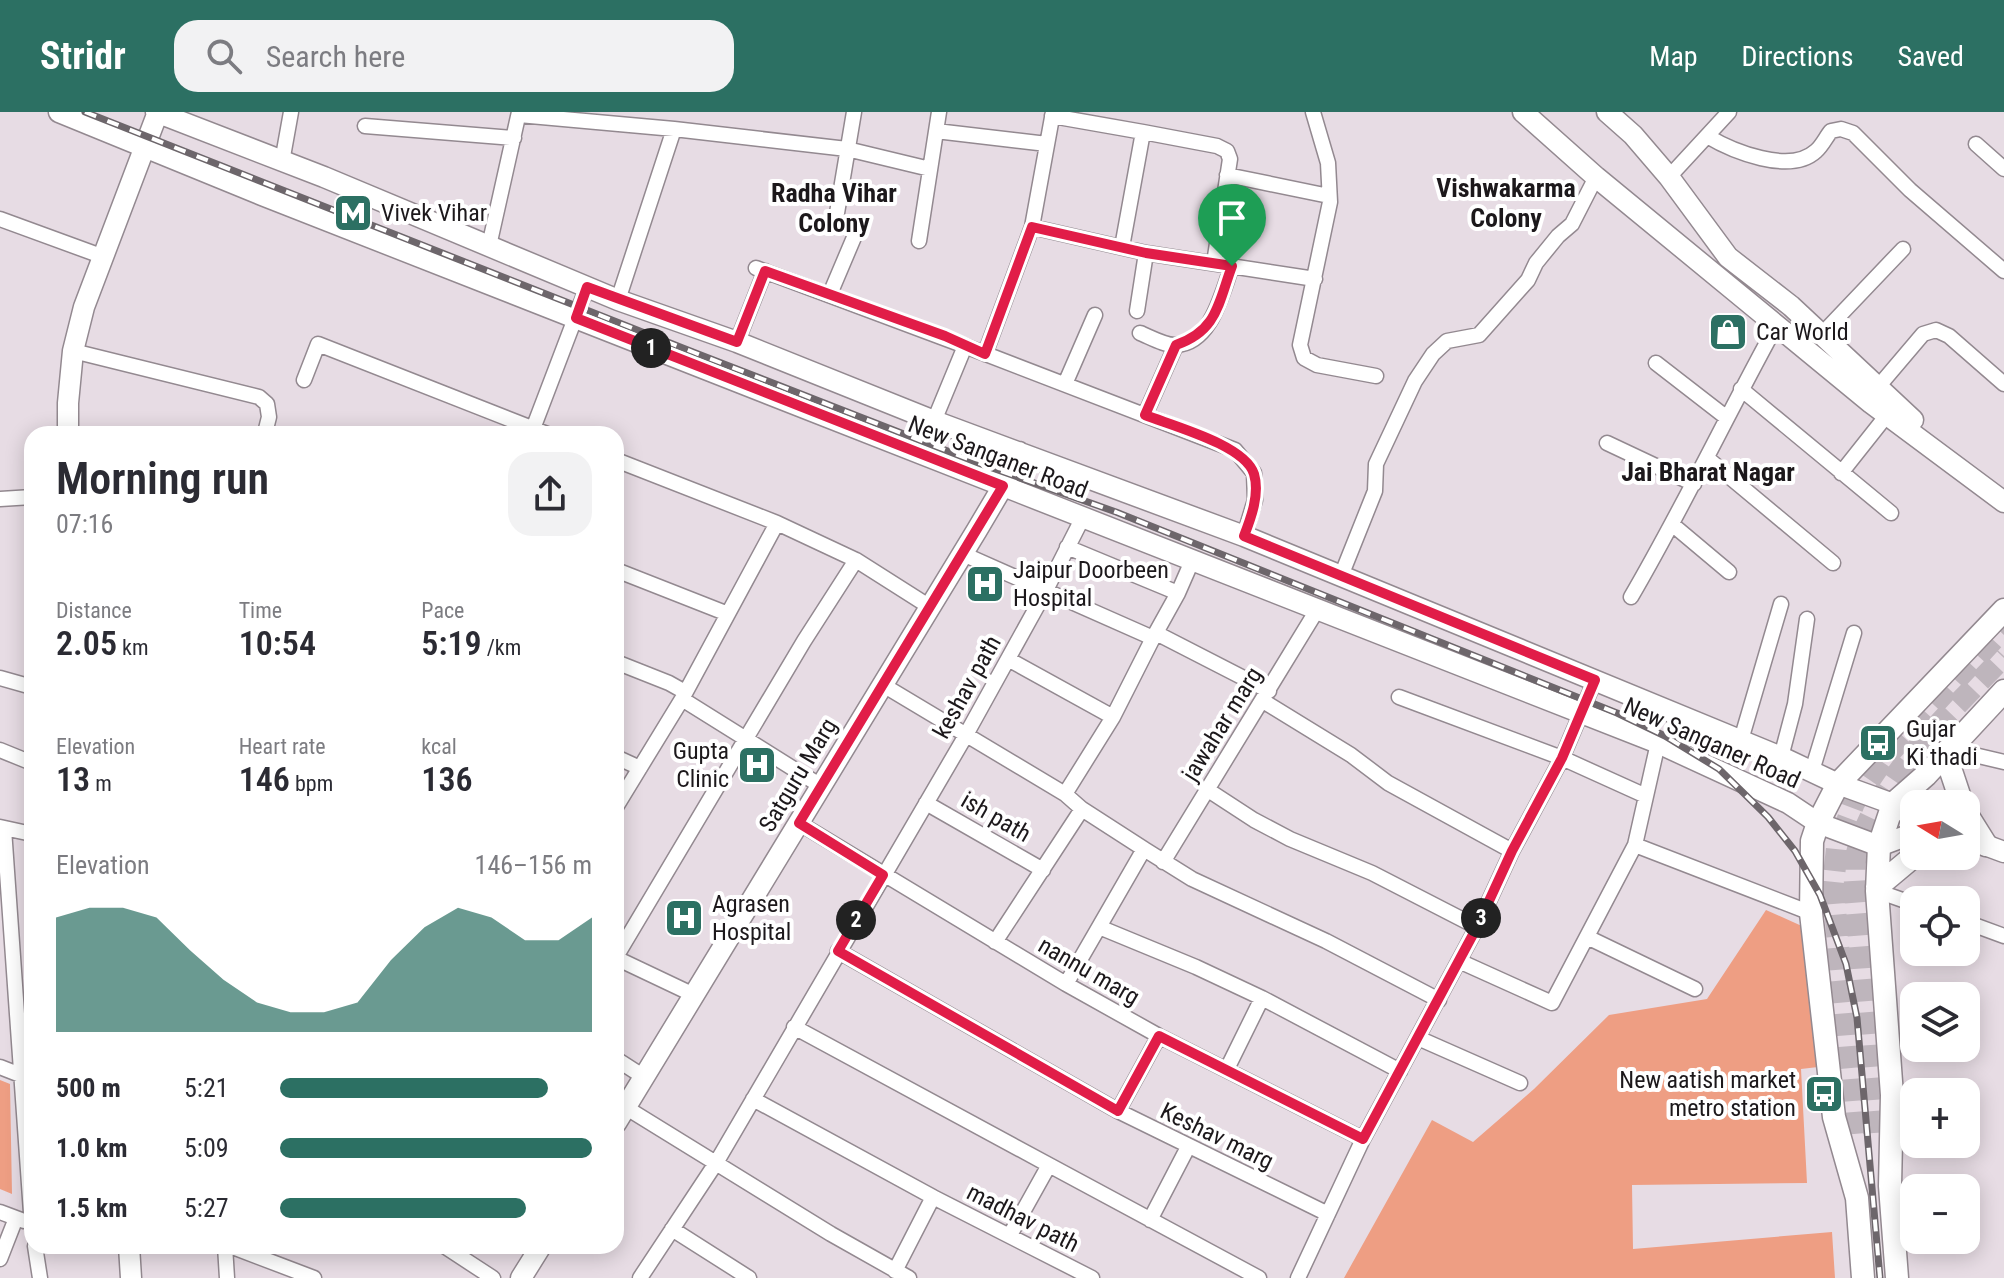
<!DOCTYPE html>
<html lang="en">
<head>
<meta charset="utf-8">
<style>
  body { margin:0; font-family:"Roboto Condensed",sans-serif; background:#f2f2f3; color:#2b2b33; height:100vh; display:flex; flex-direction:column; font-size:30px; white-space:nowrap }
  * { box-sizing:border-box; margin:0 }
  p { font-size:26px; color:#7c7c81 }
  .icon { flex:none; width:44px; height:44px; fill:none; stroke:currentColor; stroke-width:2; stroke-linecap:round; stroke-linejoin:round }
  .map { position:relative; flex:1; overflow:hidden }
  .drawer { position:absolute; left:24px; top:314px; width:600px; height:828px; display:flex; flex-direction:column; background:#fff; border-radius:24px; box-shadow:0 4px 20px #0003 }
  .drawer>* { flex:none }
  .needle { width:52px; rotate:281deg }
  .fabs { position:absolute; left:1900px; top:678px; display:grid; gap:16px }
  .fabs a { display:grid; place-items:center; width:80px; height:80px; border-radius:16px; background:#fff; box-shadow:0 4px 20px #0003; font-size:40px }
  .pin { position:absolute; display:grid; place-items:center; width:68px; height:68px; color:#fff; margin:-82px -34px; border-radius:50% 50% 50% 0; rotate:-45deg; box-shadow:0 0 8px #0007 }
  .pin .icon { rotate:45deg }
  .km { position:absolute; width:40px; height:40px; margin:-20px; border-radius:50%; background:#222; color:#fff; font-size:22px; line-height:40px; text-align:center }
  .round { display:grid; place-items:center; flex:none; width:84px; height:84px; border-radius:24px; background:#f2f2f3 }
  .summary { display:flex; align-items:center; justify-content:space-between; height:136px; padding:0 32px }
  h1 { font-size:44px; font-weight:600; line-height:60px }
  .stats { display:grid; grid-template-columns:repeat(3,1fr); gap:12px; height:136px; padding:8px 32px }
  .stats div { display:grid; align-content:center }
  .stats b { font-size:34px; font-weight:600 }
  .stats small { font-size:22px; font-weight:400 }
  .stats p { font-size:22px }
  .chart { height:224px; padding:16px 32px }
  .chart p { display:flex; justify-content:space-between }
  .chart svg { width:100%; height:144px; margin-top:8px; fill:#2c7063; opacity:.7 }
  ul { padding:0 32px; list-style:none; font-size:26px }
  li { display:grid; grid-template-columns:128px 96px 1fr; align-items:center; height:60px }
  li i { height:20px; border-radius:10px; background:#2c7063 }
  header { display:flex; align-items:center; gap:48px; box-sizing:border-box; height:112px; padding:0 40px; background:#2c7063; color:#fff }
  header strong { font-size:38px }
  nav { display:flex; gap:44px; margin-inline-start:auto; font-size:28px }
  .search { width:560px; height:72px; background:#f2f2f3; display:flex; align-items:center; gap:20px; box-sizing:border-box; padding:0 28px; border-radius:24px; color:#7c7c81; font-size:30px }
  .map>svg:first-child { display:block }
  .green { fill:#ee9e83 }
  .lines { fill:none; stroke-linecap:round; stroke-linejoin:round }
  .primary-tunnel { stroke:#beb5bc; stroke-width:22; stroke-dasharray:22 11; stroke-linecap:butt }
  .street-casing { stroke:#938990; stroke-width:17 }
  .secondary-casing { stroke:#938990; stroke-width:23 }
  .primary-casing { stroke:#938990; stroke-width:25 }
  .street { stroke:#fff; stroke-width:14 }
  .secondary { stroke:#fff; stroke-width:20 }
  .primary { stroke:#fff; stroke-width:22 }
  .rail-casing { stroke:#6d666b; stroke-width:7 }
  .rail { stroke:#fff; stroke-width:4; stroke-dasharray:12; stroke-linecap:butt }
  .route-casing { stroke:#fff; stroke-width:16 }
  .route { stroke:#e11d48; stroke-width:10 }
  .labels { text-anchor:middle; stroke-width:8; stroke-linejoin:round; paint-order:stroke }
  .poi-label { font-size:24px; fill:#1c181b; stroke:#fff; text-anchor:start }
  .street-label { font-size:24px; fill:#1c181b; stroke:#fff }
  .neighbourhood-label { font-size:26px; font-weight:bold; fill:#1c181b; stroke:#fff }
</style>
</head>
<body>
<header>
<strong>Stridr</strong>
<div class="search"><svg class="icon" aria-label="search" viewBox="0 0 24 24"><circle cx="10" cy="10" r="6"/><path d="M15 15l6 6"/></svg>Search here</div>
<nav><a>Map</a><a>Directions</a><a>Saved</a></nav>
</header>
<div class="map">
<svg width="2004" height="1166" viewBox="0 0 2004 1166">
  <rect width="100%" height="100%" fill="#e7dce4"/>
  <path class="green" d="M 1766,798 L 1804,815 L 1818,955 L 1801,957 L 1807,1071 L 1632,1073 L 1633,1137 L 1832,1120 L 1835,1166 L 1344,1166 L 1432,1008 L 1473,1030 L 1534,977 L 1609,903 L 1707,887 Z
    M 0,968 L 10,972 L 12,1082 L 0,1077 Z"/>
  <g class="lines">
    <path class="primary-tunnel" d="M 1874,1021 L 1855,776 C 1855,766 1853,754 1856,745 C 1874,667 1951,601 2004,544
      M 1854,1022 L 1833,773 L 1837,736 L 1854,691 L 1884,647 L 2004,516"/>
    <defs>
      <path id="street" d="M 1313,0 L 1328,51 L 1330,90 L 1300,233 L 1304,246 L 1317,253 L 1376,264
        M 519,3 L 674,17 L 618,188
        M 1052,4 L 1143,20 L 1122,135
        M 365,14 L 514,26
        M 674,17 L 847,37 L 930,57
        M 936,19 L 1047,32
        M 1143,20 L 1217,34 L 1227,39 L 1230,47 L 1214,151
        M 1707,24 C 1732,39 1790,63 1816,39 C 1822,34 1826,25 1831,19 L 1841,17 L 1853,21 L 1910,78 L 2004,159
        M 1976,32 L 2004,57
        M 282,50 L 291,0
        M 1227,63 L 1329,84
        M 1669,65 L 1729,0
        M 837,101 L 854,0
        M 0,107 L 104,145
        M 1032,115 L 1146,141 L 1315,167
        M 919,129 L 939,0
        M 489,134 L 519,0
        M 756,156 L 965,234 L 934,309
        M 830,182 L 855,123
        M 1137,199 L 1146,141
        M 1140,221 C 1150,225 1166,234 1176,233 C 1212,231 1222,180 1232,154
        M 1821,223 L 1903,137
        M 737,230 L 765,159
        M 965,234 L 1235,338 L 1254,361 L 1255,388 L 1244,424
        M 73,239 L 259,285 L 267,292 L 269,305 L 265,321 L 268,322
        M 985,242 L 1032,115 L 1053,0
        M 1656,251 L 1727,306
        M 304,268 L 318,232 L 547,322
        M 1065,272 L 1095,203
        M 1878,275 L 1923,222 L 1936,218 L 1949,224 L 2004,272
        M 1741,277 L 1891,401
        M 1145,303 L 1176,233
        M 531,322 L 587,175
        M 1607,331 L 1694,372
        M 1707,346 L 1833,451
        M 616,348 L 777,411
        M 1841,361 L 1887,303
        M 0,387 L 32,385
        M 1673,413 L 1729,460
        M 1067,435 L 1178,481 L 1153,526
        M 963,442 L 1153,526 L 1113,605
        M 616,458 L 728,502
        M 1341,464 L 1375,379 L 1376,352 L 1415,269 L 1433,242 L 1447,229 L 1479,223 L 1528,168 L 1536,151 L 1558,124 L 1572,112 L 1596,65
        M 1178,481 L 1192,449
        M 1631,485 C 1683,396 1727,303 1777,212
        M 1156,521 L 1269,579
        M 1008,547 L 1113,605 L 1065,682
        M 616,550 L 669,571 L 685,580
        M 0,566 L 32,575
        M 883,573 L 1065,682 L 1082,697 L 1144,737
        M 1399,585 L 1562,646 L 1646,684
        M 682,587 L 821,674
        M 1263,589 L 1351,643 L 1388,671 L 1512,739
        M 1741,628 L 1781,492
        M 1949,637 L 2004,650
        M 0,638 L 32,651
        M 616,645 L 640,656
        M 1781,645 L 1795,592 L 1807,507
        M 1812,659 L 1854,521
        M 1208,678 L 1254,708 L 1290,727 L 1372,761 L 1477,815
        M 926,691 L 1043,758
        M 616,695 L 682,587 L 777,411 L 856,448 L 930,495
        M 799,711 L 1066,872 L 1159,924 L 1363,1027
        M 0,715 L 32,722
        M 4,717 L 32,1115
        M 1635,733 L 1811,801
        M 1163,750 L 1317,498
        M 1877,779 L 1914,792
        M 1966,810 L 2004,824
        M 1099,815 L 1144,737 L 1192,767 L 1326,829 L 1439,888
        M 1587,825 L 1695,877
        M 995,830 L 1082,697
        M 838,839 L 1118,999 L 1328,1102
        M 616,845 L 804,529 L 856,448
        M 616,846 L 694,883
        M 1459,849 L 1552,891 L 1635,733 L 1658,631
        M 1066,872 L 1099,815 L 1196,855 L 1262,886 L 1400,959
        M 794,915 L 1049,1053
        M 1418,926 L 1520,971
        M 616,947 L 644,965
        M 0,955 L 23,964
        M 1227,957 L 1262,886
        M 753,987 L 933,1085 L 895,1159
        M 625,995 L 831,1122 L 909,1166
        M 1118,999 L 1159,924
        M 933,1085 L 1092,1166
        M 0,1100 L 24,1109
        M 1150,1108 L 1188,1035
        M 672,1117 L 749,1166
        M 1010,1123 L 1049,1053 L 1259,1166
        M 35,1134 L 40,1166
        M 225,1134 L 227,1166
        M 230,1134 L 314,1166
        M 444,1134 L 493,1166
        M 0,1147 L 16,1106
        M 640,1166 L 716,1051 L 962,630 L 1045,480 L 1083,405
        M 1298,1166 L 1363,1027 L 1477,815 L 1512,739 L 1562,646 L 1595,568"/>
      <path id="secondary" d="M 59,0 L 262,83 L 1658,631 L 1788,691 L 1818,711 L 1879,734 L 1914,721
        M 156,0 L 324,65 L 618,188 L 737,230 L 934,309 L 1244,424 L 1781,645 L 1838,672 L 1893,692 L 1914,706
        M 1523,0 L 1596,65 L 1871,291 L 2004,390
        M 1607,0 L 1633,23 L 1669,65 L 1728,145 L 1791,194 L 1913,308
        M 68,322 L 68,291 L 73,239 L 84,195 L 158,0
        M 1966,726 L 2004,740
        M 616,1011 L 977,418 L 1003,374 L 1019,340
        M 129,1134 L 131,1166
        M 521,1166 L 541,1134"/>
      <path id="primary" d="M 1948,638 L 1951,659 L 1962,692
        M 1966,701 L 1986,733
        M 1877,775 L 1914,744
        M 1863,1166 L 1857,1086 L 1834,1005 L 1811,801 L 1812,729 L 1818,711 L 1838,672 L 2004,498
        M 1897,1166 L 1890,1074 L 1892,983 L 1877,779 L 1879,734 L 1893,692 L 1926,663 L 2004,579"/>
    </defs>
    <use href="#street" class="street-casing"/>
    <use href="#secondary" class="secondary-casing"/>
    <use href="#primary" class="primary-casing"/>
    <use href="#street" class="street"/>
    <use href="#secondary" class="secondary"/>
    <use href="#primary" class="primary"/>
    <defs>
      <path id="rail" d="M 85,0 L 693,240 L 981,352 L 1116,400 L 1617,601 L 1665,624 L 1719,657 L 1768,705 L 1795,739 L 1820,783 L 1846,852 L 1857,906 L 1880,1166"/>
    </defs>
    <use href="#rail" class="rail-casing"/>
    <use href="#rail" class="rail"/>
  </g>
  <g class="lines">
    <defs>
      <path id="route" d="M 1032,115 L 1146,141 L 1232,154 C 1218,192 1217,219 1176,233 L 1145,303 C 1173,314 1245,333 1254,362 C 1260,382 1251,406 1244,424 L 1595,568 L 1562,646 L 1512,739 L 1477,815 L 1363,1027 L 1159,924 L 1118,999 L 838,839 L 883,763 L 799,711 L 1003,374 L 576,206 L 587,175 L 737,230 L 765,159 L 945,224 L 985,242 Z"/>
    </defs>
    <use href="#route" class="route-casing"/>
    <use href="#route" class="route"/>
  </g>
  <defs>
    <symbol id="metro-square" viewBox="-11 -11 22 22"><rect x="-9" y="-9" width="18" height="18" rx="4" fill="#2c7063" stroke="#fff"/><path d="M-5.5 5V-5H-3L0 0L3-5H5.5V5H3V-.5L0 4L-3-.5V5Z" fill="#fff"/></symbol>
    <symbol id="shop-square" viewBox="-11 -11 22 22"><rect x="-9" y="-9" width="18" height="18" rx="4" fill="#2c7063" stroke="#fff"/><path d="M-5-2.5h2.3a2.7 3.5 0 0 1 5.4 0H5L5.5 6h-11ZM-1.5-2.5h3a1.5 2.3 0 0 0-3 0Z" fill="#fff"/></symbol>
    <symbol id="hospital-square" viewBox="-11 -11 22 22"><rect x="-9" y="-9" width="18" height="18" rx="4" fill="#2c7063" stroke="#fff"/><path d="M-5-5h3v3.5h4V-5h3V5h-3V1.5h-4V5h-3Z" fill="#fff"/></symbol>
    <symbol id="bus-square" viewBox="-11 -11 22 22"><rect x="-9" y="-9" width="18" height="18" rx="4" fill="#2c7063" stroke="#fff"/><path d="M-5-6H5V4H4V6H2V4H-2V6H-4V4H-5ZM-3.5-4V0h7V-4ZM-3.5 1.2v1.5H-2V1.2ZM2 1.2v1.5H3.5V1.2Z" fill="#fff"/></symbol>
  </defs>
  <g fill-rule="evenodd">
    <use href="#metro-square" x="331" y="79" width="44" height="44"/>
    <use href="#shop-square" x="1706" y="198" width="44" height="44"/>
    <use href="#hospital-square" x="963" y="450" width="44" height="44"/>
    <use href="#bus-square" x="1856" y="609" width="44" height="44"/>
    <use href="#hospital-square" x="735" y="631" width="44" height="44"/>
    <use href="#hospital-square" x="662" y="784" width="44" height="44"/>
    <use href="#bus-square" x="1802" y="960" width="44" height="44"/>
  </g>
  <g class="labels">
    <g class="poi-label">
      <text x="381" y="109">Vivek Vihar</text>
      <text x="1756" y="228">Car World</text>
      <text x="1013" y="466">Jaipur Doorbeen<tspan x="1013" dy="28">Hospital</tspan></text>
      <text x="1906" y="625">Gujar<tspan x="1906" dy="28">Ki thadi</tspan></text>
      <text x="729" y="647" text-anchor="end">Gupta<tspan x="729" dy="28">Clinic</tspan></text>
      <text x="712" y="800">Agrasen<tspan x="712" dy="28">Hospital</tspan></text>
      <text x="1796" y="976" text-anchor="end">New aatish market<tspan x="1796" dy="28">metro station</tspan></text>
    </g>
    <g class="street-label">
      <text transform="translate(998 345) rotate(21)" y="8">New Sanganer Road</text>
      <text transform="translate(967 575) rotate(-61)" y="8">keshav path</text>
      <text transform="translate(1222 612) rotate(-58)" y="8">jawahar marg</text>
      <text transform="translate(1712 631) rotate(24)" y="8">New Sanganer Road</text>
      <text transform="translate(798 663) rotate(-59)" y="8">Satguru Marg</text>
      <text transform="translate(996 705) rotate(30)" y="8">ish path</text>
      <text transform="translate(1089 859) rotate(30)" y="8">nannu marg</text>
      <text transform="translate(1217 1024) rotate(26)" y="8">Keshav marg</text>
      <text transform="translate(1023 1106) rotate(27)" y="8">madhav path</text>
    </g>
    <g class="neighbourhood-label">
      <text x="1506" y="85">Vishwakarma<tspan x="1506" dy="30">Colony</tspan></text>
      <text x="834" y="90">Radha Vihar<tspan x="834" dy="30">Colony</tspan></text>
      <text x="1708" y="369">Jai Bharat Nagar</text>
    </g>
  </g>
</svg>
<div class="fabs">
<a><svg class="needle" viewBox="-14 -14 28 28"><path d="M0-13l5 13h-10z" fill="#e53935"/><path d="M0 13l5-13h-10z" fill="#7c7c81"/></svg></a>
<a><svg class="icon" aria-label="locate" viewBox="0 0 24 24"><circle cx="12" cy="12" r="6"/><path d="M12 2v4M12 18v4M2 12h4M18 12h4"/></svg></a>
<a><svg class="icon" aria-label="layers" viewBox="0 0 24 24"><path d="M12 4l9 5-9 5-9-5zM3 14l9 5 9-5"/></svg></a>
<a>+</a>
<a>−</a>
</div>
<div class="pin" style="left:1232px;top:154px;background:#1e9e55"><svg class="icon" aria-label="arrive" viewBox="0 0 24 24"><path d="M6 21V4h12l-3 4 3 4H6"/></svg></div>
<b class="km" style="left:651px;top:236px">1</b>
<b class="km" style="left:856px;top:808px">2</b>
<b class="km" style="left:1481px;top:806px">3</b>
<section class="drawer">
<div class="summary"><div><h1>Morning run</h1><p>07:16</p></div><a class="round"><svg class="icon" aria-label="share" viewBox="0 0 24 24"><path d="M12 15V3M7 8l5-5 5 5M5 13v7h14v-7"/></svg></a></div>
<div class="stats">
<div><p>Distance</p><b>2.05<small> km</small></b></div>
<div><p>Time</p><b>10:54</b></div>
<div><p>Pace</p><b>5:19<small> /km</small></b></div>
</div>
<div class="stats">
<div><p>Elevation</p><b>13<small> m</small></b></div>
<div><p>Heart rate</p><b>146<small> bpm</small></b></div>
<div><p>kcal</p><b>136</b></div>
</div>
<div class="chart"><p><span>Elevation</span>146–156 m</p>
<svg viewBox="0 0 160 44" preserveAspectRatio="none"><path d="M0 44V9L10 6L20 6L30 9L40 19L50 28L60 35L70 38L80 38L90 35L100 22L110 12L120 6L130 9L140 16L150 16L160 9V44z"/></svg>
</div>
<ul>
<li><b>500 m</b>5:21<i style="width:86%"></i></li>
<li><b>1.0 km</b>5:09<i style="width:100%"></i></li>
<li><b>1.5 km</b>5:27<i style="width:79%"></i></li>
</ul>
</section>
</div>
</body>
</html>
